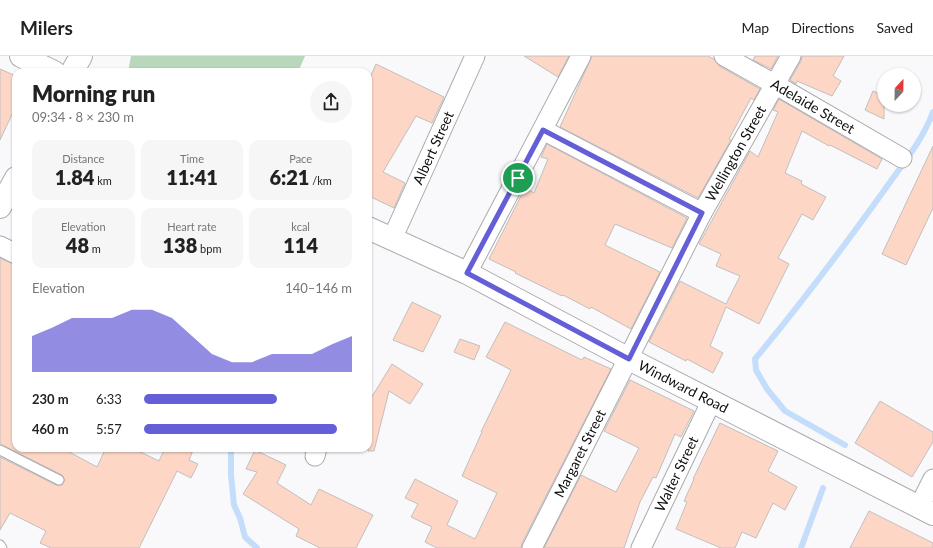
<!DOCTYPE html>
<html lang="en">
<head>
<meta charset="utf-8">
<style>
  body { margin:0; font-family:Lato,sans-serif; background:#f6f6f6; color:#222; height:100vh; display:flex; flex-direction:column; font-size:15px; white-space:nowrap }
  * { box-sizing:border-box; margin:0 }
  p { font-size:13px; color:#767676 }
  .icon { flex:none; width:22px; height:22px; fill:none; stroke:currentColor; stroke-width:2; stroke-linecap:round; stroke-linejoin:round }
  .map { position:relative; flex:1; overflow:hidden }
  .panel { position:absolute; left:12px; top:12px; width:360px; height:384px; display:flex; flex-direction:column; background:#fff; border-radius:12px; box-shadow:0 1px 3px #0004 }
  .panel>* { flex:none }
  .needle { width:26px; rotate:22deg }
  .fabs { position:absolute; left:877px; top:12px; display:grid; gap:8px }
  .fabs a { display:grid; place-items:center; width:44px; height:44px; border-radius:50%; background:#fff; box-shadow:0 1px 3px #0004; font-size:20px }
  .pin { position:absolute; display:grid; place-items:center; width:34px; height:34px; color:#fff; margin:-17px; border:2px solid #fff; border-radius:50%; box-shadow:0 1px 4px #0007 }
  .round { display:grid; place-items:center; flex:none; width:42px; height:42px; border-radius:21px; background:#f6f6f6 }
  .head { display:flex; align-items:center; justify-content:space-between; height:68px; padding:0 20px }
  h1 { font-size:22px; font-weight:800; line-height:30px }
  .figures { display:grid; grid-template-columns:repeat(3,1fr); gap:6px; height:68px; padding:4px 20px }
  .figures div { display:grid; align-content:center; border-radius:10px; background:#f6f6f6; text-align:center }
  .figures b { font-size:20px; font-weight:800 }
  .figures small { font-size:11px; font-weight:400 }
  .figures p { font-size:11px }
  .chart { height:112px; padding:8px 20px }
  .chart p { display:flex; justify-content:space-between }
  .chart svg { width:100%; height:72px; margin-top:4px; fill:#645ed7; opacity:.7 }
  ul { padding:0 20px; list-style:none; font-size:13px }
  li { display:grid; grid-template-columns:64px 48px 1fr; align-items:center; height:30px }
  li i { height:10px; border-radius:5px; background:#645ed7 }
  header { display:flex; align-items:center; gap:24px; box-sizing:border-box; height:56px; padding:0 20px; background:#fff; border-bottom:1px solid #e0e0e0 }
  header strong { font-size:19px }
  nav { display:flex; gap:22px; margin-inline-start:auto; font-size:14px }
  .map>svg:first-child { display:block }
  .green { fill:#b9d7bb }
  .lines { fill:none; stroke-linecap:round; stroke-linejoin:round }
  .stream { stroke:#c4ddfb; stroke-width:6 }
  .building { fill:#fdd6c6; stroke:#c2bfbe }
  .service-casing { stroke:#ababae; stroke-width:11 }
  .minor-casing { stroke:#ababae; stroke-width:21 }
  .tertiary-casing { stroke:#ababae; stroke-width:24 }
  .secondary-casing { stroke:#ababae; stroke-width:24 }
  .service { stroke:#fff; stroke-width:9 }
  .minor { stroke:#fff; stroke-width:19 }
  .tertiary { stroke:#fff; stroke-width:22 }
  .secondary { stroke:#fff; stroke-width:22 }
  .route-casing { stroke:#fff; stroke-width:8 }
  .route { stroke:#645ed7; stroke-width:5 }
  .labels { text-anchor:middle; stroke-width:4; stroke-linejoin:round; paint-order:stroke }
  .street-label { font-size:14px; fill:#0e0e0f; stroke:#fff }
</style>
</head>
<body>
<header>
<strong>Milers</strong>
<nav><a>Map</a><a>Directions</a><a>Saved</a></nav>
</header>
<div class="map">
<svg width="933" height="492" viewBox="0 0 933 492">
  <rect width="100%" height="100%" fill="#f9f9fc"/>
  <path class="green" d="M 131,0 L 305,0 L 298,16 L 128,16 Z"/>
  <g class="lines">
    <path class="stream" d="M 845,389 L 785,355 L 767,333 L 756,314 L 755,303 C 800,249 842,193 883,136 C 901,110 922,86 933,56
      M 231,392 L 231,419 L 234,449 L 240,462 L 245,481 L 257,492
      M 801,492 L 823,432"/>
  </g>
  <path class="building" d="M 524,0 L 569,0 L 558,21 Z
    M 592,0 L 708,0 L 714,3 L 719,10 L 760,33 L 754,44 L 751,42 L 729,83 L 731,84 L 698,142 L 560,71 Z
    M 755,0 L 778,0 L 771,13 L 753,4 Z
    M 802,0 L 844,0 L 833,20 L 841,25 L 832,40 L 797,25 L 796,28 L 790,24 L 801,5 Z
    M 376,8 L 444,41 L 432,67 L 416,60 L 383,116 L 405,127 L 394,152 L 369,140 L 368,142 L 368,26 Z
    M 0,13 L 16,20 L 16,50 L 0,84 Z
    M 873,35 L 884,40 L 884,63 L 865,54 Z
    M 779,43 L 882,103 L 877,113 L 830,89 L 829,90 L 802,75 L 785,117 L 802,125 L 801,128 L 826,141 L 813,164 L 802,158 L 778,202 L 789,208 L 759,268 L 726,251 L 710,290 L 723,297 L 713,317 L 687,303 L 686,305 L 649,286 L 680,225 L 726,248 L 740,220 L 716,210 L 721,198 L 699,188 L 750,95 L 758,101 L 778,56 L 773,54 Z
    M 547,88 L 687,162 L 672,192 L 615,168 L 605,189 L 660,216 L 631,273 L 591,251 L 590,253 L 563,239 L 562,240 L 515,217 L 516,216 L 489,203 L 525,132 L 534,137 L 548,103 L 541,101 Z
    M 933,90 L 933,152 L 906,209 L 882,198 Z
    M 0,202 L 16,209 L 16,392 L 62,392 L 97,411 L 106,392 L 132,392 L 159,405 L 165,392 L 194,392 L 189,404 L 198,408 L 191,422 L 177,415 L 139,492 L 51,492 L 40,487 L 46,475 L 10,457 L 0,474 L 0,401 L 56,429 L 62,429 L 65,424 L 62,419 L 0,388 Z
    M 412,246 L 441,260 L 423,296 L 393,284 Z
    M 505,266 L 582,304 L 584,301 L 611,313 L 522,487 L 521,492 L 437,492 L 425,486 L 432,471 L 411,461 L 418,448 L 405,442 L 415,423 L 458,445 L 447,469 L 475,483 L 497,437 L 462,420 L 482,376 L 481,376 L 511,314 L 486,301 Z
    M 460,283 L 480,290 L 474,304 L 454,296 Z
    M 392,308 L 423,328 L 410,348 L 389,335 L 374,395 L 368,395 L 368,347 Z
    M 630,324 L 694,355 L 681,381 L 675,378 L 656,422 L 653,421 L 640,446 L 624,492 L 544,492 L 581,419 L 616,436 L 639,392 L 604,375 Z
    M 880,345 L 933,376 L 933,386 L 912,421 L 855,387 Z
    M 720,367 L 778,395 L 768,415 L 797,431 L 785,454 L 773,447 L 756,482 L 742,476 L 735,492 L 721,492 L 676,473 L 687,446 L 684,445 L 694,423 L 693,423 Z
    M 255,394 L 286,409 L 277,427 L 311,449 L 319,433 L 373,459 L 356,492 L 320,492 L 296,480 L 299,473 L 243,438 L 257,416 L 246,413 Z
    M 869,455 L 933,487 L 933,492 L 850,492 Z"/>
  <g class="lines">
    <defs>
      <path id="service" d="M 0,394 L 59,424
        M 0,489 L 2,492"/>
      <g id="minor">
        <path id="s1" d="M 724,0 L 776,29 L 902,102"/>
        <path d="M 543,74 L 702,157"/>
        <path id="s2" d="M 392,183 L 475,0"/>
        <path d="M 0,190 L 16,198"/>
        <path d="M 467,217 L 581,0"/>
        <path d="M 315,400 L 317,392"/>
        <path d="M 919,451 L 933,423"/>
        <path id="s3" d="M 532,492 L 702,157 L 791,0"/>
        <path id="s4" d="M 641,492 L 712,344"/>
      </g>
      <path id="tertiary" d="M 72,16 L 81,0
        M 0,151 L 16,122"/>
      <g id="secondary">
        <path d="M 21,0 L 54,16"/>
        <path id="s5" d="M 368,172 L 467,217 L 629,303 L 933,458"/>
      </g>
    </defs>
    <use href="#service" class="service-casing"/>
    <use href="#minor" class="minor-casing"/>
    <use href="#tertiary" class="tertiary-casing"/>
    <use href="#secondary" class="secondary-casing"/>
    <use href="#service" class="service"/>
    <use href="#minor" class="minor"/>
    <use href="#tertiary" class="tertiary"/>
    <use href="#secondary" class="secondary"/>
  </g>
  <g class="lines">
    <defs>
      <path id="route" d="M 543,74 L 702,157 L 629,303 L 467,217 Z"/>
    </defs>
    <use href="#route" class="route-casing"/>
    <use href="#route" class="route"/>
  </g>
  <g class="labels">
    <g class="street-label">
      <text dy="5" stroke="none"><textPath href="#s1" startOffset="102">Adelaide Street</textPath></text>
      <text dy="5" stroke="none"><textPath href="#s2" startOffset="100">Albert Street</textPath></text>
      <text dy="5" stroke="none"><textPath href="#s3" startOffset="444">Wellington Street</textPath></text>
      <text dy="5" stroke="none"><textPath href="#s5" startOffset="353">Windward Road</textPath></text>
      <text dy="5" stroke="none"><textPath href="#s3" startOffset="106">Margaret Street</textPath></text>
      <text dy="5" stroke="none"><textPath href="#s4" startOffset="82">Walter Street</textPath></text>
    </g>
  </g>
</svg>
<div class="fabs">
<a><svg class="needle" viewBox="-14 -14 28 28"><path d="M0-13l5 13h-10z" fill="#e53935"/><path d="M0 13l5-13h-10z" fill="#767676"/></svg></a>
</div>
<div class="pin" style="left:518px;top:122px;background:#1e9e55"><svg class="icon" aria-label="arrive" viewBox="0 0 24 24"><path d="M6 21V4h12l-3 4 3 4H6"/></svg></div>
<section class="panel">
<div class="head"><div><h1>Morning run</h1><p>09:34 · 8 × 230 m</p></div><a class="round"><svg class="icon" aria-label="share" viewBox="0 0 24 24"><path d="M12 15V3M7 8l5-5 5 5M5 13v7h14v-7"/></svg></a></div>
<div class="figures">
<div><p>Distance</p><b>1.84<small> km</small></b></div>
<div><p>Time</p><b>11:41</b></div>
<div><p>Pace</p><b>6:21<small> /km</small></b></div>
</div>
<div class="figures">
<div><p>Elevation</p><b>48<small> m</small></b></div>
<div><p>Heart rate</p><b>138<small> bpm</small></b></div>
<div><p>kcal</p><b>114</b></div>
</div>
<div class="chart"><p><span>Elevation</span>140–146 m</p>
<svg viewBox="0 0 160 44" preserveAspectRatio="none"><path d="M0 44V22L10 17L20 11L30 11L40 11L50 6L60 6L70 11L80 22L90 33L100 38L110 38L120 33L130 33L140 33L150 27L160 22V44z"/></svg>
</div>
<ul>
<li><b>230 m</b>6:33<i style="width:64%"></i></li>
<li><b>460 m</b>5:57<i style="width:93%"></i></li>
</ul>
</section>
</div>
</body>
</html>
